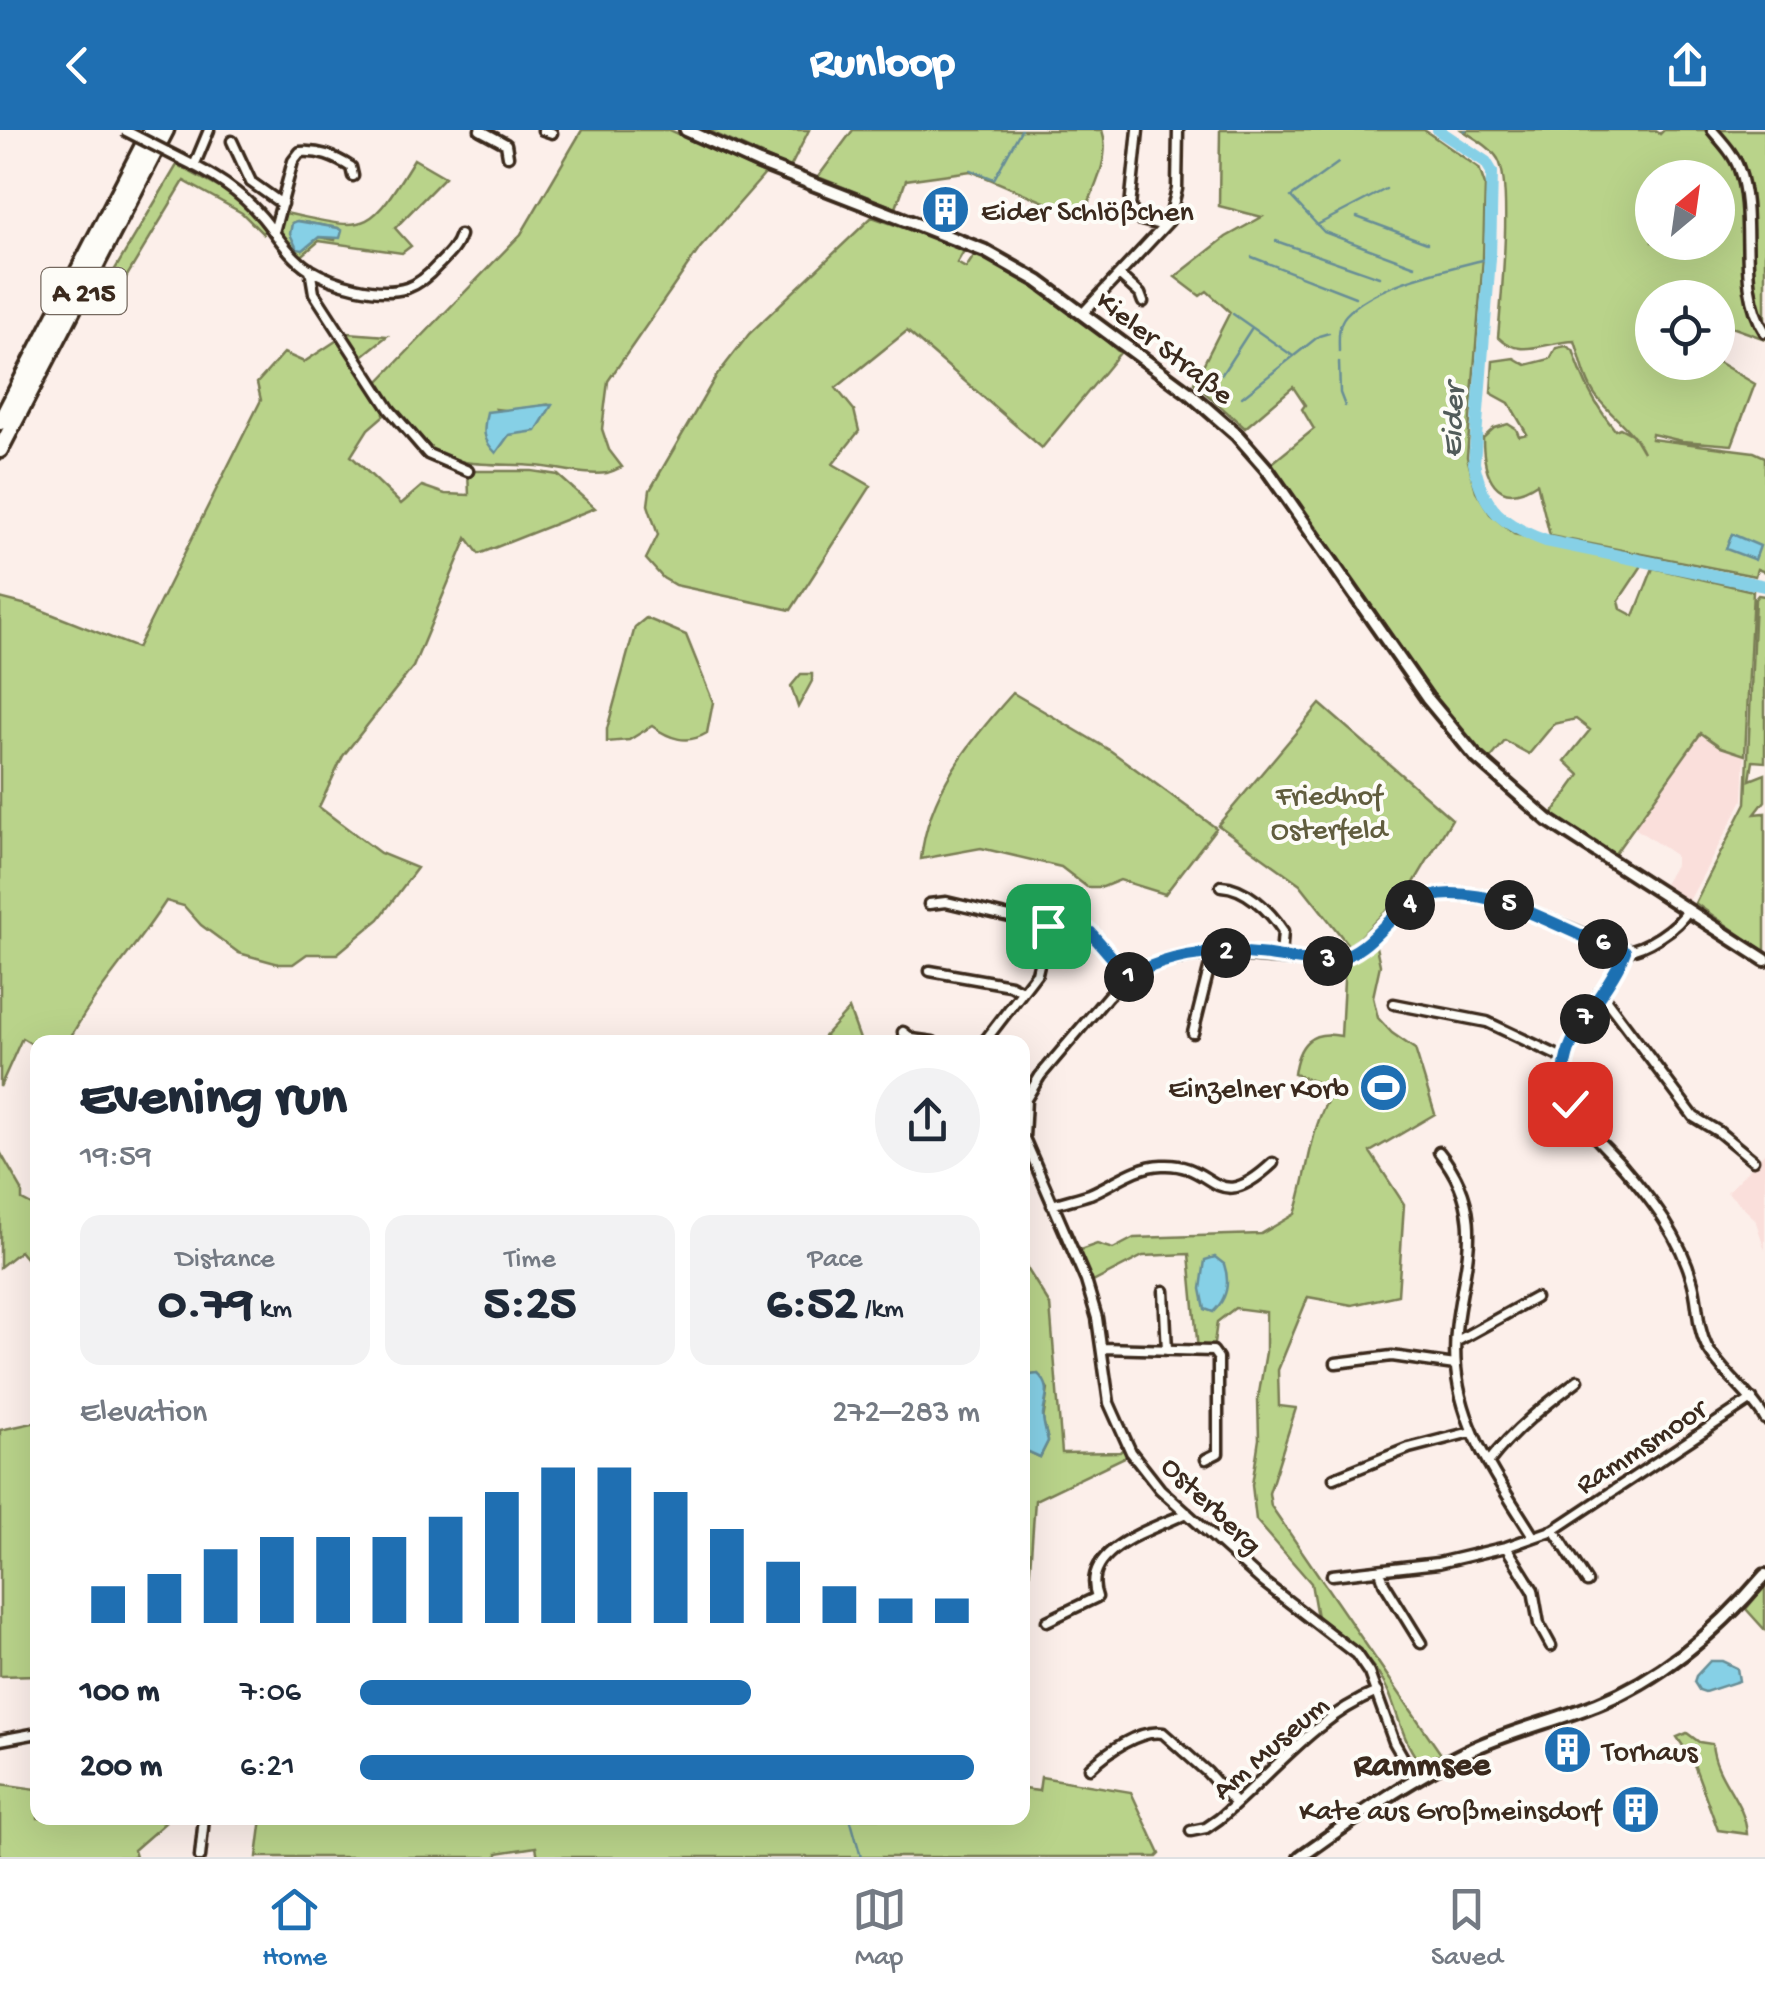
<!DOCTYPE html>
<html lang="en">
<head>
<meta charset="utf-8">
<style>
  body { margin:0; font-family:"Gochi Hand",sans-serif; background:#f2f2f3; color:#1f2937; height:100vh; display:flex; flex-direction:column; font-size:38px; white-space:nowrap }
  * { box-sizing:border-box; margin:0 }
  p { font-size:32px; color:#747a83 }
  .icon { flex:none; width:55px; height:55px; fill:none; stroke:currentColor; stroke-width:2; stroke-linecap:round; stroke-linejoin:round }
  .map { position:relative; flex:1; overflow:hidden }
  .drawer { position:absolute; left:30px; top:905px; width:1000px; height:790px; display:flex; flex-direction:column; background:#fff; border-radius:20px; box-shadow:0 10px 40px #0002 }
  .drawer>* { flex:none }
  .needle { width:65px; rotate:29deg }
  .buttons { position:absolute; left:1635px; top:30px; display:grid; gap:20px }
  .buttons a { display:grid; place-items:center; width:100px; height:100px; border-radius:50%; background:#fff; box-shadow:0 10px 40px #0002; font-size:50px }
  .pin { position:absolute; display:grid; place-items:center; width:85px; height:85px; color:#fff; margin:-42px; border-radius:20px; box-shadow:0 5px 15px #0006 }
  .km { position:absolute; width:50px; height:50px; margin:-25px; border-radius:50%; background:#222; color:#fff; font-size:28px; line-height:50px; text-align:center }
  .round { display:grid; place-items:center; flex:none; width:105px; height:105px; border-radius:52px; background:#f2f2f3 }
  .summary { display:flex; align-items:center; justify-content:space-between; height:170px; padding:0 50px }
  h1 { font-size:55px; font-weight:800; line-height:75px }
  .metrics { display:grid; grid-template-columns:repeat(3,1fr); gap:15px; height:170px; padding:10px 50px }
  .metrics div { display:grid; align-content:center; border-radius:20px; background:#f2f2f3; text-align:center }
  .metrics b { font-size:50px; font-weight:800 }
  .metrics small { font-size:28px; font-weight:400 }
  .metrics p { font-size:28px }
  .chart { height:280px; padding:20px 50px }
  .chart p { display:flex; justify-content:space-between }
  .chart svg { width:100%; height:180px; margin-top:10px; stroke:#1f6fb2; stroke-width:6 }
  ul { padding:0 50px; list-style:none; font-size:32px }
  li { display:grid; grid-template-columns:160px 120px 1fr; align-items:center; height:75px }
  li i { height:25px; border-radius:12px; background:#1f6fb2 }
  header { display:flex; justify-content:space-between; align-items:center; height:130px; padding:0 50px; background:#1f6fb2; color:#fff; font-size:45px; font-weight:800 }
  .tabs { display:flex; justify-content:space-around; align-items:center; height:140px; border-top:2px solid #e0e1e3; background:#fff; font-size:28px; color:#747a83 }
  .tabs a { display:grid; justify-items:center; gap:5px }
  .tabs .current { color:#1f6fb2 }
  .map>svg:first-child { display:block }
  .built { fill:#fadfdb }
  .green { fill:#b9d38a; stroke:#7a7e54; stroke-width:2.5; fill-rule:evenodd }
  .water { fill:#86d0e6; stroke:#688e96; stroke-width:2.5 }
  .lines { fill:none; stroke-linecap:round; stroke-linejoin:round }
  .stream { stroke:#688e96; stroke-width:2.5 }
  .river { stroke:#86d0e6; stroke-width:12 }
  .street-casing { stroke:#3b2a1e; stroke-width:15 }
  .secondary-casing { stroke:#3b2a1e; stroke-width:18 }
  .highway-casing { stroke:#3b2a1e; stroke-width:21 }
  .street { stroke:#fdfcf7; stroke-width:8 }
  .secondary { stroke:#fdfcf7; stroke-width:10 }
  .highway { stroke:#fdfcf7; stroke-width:14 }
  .street-bridge-casing { stroke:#3b2a1e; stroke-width:15; stroke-linecap:butt }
  .street-bridge { stroke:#fdfcf7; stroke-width:8 }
  .route-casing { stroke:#fff; stroke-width:20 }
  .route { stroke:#1f6fb2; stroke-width:12 }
  .labels { text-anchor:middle; stroke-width:8; stroke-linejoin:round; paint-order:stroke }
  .shield { fill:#fdfcf7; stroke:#75695f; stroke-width:2.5 }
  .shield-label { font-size:28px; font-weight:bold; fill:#3b2a1e }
  .poi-label { font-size:30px; fill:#3b2a1e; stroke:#fdfcf7; text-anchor:start }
  .street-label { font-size:30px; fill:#3b2a1e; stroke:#fdfcf7 }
  .park-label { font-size:30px; fill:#615d3e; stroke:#fdfcf7 }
  .water-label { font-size:32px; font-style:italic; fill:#525c5a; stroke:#fdfcf7 }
  .quarter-label { font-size:35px; font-weight:bold; fill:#3b2a1e; stroke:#fdfcf7 }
</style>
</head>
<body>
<header><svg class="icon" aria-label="back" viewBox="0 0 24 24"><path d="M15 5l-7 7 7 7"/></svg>Runloop<svg class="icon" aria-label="share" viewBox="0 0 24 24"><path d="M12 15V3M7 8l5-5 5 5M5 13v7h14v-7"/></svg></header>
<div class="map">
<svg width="1765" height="1727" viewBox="0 0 1765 1727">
  <rect width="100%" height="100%" fill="#fcefea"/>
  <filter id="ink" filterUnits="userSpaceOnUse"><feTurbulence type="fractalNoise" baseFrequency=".01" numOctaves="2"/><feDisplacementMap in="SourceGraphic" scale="20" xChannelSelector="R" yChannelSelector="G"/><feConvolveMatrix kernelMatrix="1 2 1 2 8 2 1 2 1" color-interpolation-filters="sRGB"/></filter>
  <g filter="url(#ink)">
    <path class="built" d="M 1701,602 L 1721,617 L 1745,625 L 1743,670 L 1689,771 L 1663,756 L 1675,735 L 1675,725 L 1633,697 Z
      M 1765,1022 L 1765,1120 L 1755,1089 L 1727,1062 Z"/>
    <path class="green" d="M 582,0 L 670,0 L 765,44 L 700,118 L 608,251 L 602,299 L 609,320 L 622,337 C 617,339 612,342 607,343 C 584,346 559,338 536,336 C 503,333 454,338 427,319 L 376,254 L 521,104 ZM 545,275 L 509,305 L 496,279 L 512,281 Z
      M 707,0 L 809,0 L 790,38 Z
      M 853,0 L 1102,0 C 1112,27 1092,63 1082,88 L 971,41 L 906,50 L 896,78 L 818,47 Z
      M 1220,0 L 1424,0 L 1479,38 L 1485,55 L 1483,128 L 1467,327 L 1476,361 L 1490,384 L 1514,404 L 1643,434 L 1619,470 L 1621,479 L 1634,486 L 1653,438 L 1753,461 L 1745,625 L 1721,617 L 1701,603 L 1614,725 L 1552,684 L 1580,645 L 1565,631 L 1590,600 L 1576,589 L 1554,594 L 1529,624 L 1505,611 L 1485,635 L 1266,338 L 1314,299 L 1302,279 L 1305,275 L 1293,257 L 1245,298 L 1194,253 L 1230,182 L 1207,161 L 1200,166 L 1175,147 L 1226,107 L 1262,87 L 1219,76 Z
      M 1462,0 L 1655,0 L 1660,4 L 1664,0 L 1765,0 L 1765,209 L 1718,192 L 1718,168 L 1652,168 L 1652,232 L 1718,232 L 1755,254 L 1732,315 L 1682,311 L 1652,304 L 1651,309 L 1754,322 L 1765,327 L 1765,442 L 1757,439 L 1755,446 L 1550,406 L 1537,353 C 1496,381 1483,344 1483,308 L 1494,298 L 1508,294 L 1516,299 L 1519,306 L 1527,304 L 1509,273 L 1491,263 L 1493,231 L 1514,228 L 1526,235 L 1550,229 L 1556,218 L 1566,216 L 1573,220 C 1584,253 1593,272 1615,300 L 1620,298 L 1633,305 L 1643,322 C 1633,300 1611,286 1596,266 C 1585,251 1581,229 1575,211 C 1547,211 1520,230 1498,207 C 1501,174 1513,55 1498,29 C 1490,16 1474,8 1462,0 ZM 1652,48 L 1718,48 L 1718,112 L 1652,112 Z
      M 414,29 L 445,47 L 395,98 L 411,116 L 402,123 L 319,111 L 297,130 L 274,102 L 280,82 C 368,100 366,108 414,29 ZM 297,91 L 338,98 L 335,110 L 319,107 L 303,120 L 292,93 Z
      M 177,35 L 236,67 L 265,98 L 263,104 L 242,83 L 184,51 L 109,176 L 95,173 Z
      M 872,87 L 965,119 L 957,133 L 966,138 L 975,124 C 1028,150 1076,184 1120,223 L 1042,318 L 907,201 L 836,258 L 854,280 L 859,301 L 833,334 L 871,356 L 791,480 L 675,455 L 663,448 L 646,429 L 658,405 L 648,375 L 650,360 L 715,248 L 749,204 Z
      M 348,203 L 387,206 L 356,231 L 390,280 L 368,299 L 351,326 L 401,374 L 422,356 L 445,364 L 469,365 L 468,341 L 532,341 L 558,345 L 595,378 L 479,424 L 467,408 L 413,537 L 343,626 L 319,677 L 380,723 L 417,738 L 379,789 L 337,824 L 307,824 L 293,834 L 279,834 L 239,823 L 201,795 L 184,776 L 166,771 C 135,819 94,862 68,912 L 38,912 L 37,917 L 22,908 L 0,957 L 0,468 L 31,476 L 137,518 L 261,270 L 257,253 L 284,223 L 304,232 Z
      M 1758,465 L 1765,466 L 1765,632 L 1753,631 L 1750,650 L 1765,644 L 1765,671 L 1755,684 L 1765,683 L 1765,822 L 1695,773 L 1746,673 L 1755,469 Z
      M 646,488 L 686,505 L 713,572 L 707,603 C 687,615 670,609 652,596 L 629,610 L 607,612 L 607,599 L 635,497 Z
      M 801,544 L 812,544 L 812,551 L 798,577 L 791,556 Z
      M 1013,563 L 1111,621 L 1216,698 L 1165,764 L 1120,750 L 1103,757 L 1087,757 L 1061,737 L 981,718 L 921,729 C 928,662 970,611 1013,563 Z
      M 1320,574 L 1452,689 L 1402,773 C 1381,778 1368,804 1349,816 L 1300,754 L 1218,695 Z
      M 1375,812 L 1380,835 L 1373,867 L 1378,888 L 1392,903 L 1415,919 L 1435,984 L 1370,1022 L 1404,1074 L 1398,1165 L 1352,1175 L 1308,1167 L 1278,1240 L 1279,1276 L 1296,1278 L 1269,1363 L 1271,1376 L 1441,1624 L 1418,1630 C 1403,1611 1398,1584 1389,1563 C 1374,1529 1346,1508 1317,1487 L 1311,1453 L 1256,1390 L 1252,1355 L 1259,1309 L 1258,1269 L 1266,1222 L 1266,1182 L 1235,1178 L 1217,1192 L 1213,1221 L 1198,1220 L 1189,1124 L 1143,1126 L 1087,1155 L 1074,1122 L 1097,1114 L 1113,1119 L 1134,1108 L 1261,1104 L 1295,1084 C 1309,1043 1309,997 1334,959 L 1294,944 C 1298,915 1310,899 1341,906 L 1345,832 L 1366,821 Z
      M 849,879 L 861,912 L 819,912 Z
      M 0,1022 L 22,1060 L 22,1070 L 37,1078 L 37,1141 L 20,1121 L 0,1137 Z
      M 1025,1135 L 1050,1175 L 1062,1323 L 1120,1322 L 1123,1319 L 1127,1326 L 1035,1370 L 1023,1534 L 1023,1319 L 1040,1327 L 1048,1311 L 1043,1290 L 1048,1259 L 1038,1244 L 1023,1246 Z
      M 37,1292 L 37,1545 L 0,1546 L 0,1300 Z
      M 1765,1456 L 1765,1500 L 1746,1479 Z
      M 1687,1603 L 1699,1612 L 1712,1614 C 1715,1649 1745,1670 1747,1704 L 1718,1700 L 1692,1629 L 1677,1607 Z
      M 1041,1647 L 1131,1662 L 1160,1724 L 1157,1727 L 538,1727 L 536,1717 L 497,1723 L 497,1727 L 257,1727 L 262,1688 L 1022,1688 L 1023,1659 L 1039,1661 Z
      M 0,1654 L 37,1659 L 38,1688 L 151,1688 L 165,1693 L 134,1720 L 136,1727 L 0,1727 Z"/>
    <path class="water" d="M 297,91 L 338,98 L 342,101 L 340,108 L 319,107 L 303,120 L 297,119 L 290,104 L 292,93 Z
      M 545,275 L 552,275 L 536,301 L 509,305 L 496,323 C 482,310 483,300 487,282 Z
      M 1732,404 L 1760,416 L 1755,430 L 1726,419 Z
      M 1215,1127 L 1224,1134 C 1230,1152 1228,1168 1213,1182 L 1205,1179 L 1201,1159 L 1205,1130 Z
      M 1038,1244 C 1053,1257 1045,1268 1043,1285 C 1043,1294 1046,1302 1048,1311 L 1040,1327 L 1022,1319 L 1023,1246 Z
      M 1710,1531 L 1722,1531 L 1737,1538 L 1739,1551 L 1705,1562 L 1699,1560 L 1694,1552 L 1696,1546 Z"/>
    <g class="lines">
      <path class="stream" d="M 1464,1 L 1466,0
        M 1338,33 L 1291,67 L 1324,102 L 1415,136
        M 971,40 L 994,49 L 1021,0
        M 1357,87 L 1427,113
        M 1317,95 L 1386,59
        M 1276,111 L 1379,147
        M 1252,127 L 1355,167
        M 1233,184 L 1293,226
        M 1339,222 C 1339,210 1337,195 1346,185 C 1375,153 1449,139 1490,128
        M 1339,232 L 1340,263 L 1345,276
        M 1222,244 L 1251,199
        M 1242,267 L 1319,206 L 1329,203
        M 850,1688 L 861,1727"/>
      <path class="river" d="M 1438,0 L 1486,32 L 1492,42 L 1490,128 L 1474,333 C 1483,379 1502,395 1546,411 L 1765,456"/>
      <defs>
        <path id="street" d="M 480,0 L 506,14 L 508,26
          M 543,0 L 552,3
          M 1138,0 L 1130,77 L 1138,89 L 1164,96
          M 1712,0 C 1722,12 1734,24 1739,39 C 1757,90 1735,156 1765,202
          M 232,11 L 251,52 L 282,74
          M 181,29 C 212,44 240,61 262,87 C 277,105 289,126 309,139 C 334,154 378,167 407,158 C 419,154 429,145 438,135 C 447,126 456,118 460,105
          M 194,36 L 209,0
          M 274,102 L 293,31 L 300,22 C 319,20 335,27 351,37 L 353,46
          M 310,139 L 314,163 L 390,280 L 428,324 L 468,341
          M 1119,145 L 1140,164 L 1143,172
          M 1084,182 L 1169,91 L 1177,59 L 1178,0
          M 1221,756 C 1246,757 1270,781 1283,801 L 1281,827
          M 929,774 L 946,772 L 1048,796 L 1090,802 L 1129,847
          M 1625,821 C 1610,863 1568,896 1564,944 C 1561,981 1603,1013 1625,1039 C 1653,1072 1680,1107 1692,1150 C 1699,1172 1696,1196 1707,1217 C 1722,1244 1750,1262 1765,1289
          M 930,841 L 1010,855 L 1022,861
          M 1600,862 L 1694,987 L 1719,1002 L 1753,1030
          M 1394,874 L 1487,892 L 1567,930
          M 903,902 L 912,909 L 933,912
          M 1193,903 L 1213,823
          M 984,912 L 1037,843 L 1048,796
          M 1439,1022 C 1500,1098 1448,1156 1456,1238 C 1462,1302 1500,1353 1533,1406
          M 1052,1075 C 1064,1071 1078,1068 1090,1064 C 1114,1054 1135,1036 1162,1035 C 1217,1032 1213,1089 1273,1033
          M 1164,1161 L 1167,1220
          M 1457,1211 L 1535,1168
          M 1102,1218 L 1213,1221 L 1218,1228 L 1218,1323 L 1206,1329
          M 1336,1233 L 1392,1226 L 1455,1235
          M 1488,1333 C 1514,1299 1544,1276 1578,1250
          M 1334,1348 L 1409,1318 L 1471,1302
          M 1554,1400 L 1587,1452
          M 1506,1417 L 1533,1460 L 1539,1494 L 1551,1516
          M 1380,1440 L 1384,1453 L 1421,1513
          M 1332,1445 L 1438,1433 L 1506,1417 L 1554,1400 L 1752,1269
          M 1047,1491 L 1097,1467 C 1079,1419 1154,1399 1187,1383
          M 0,1610 L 38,1603
          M 1090,1638 C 1107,1622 1139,1599 1163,1603 L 1207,1642 L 1236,1674
          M 1416,1650 L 1394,1612 L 1369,1543 L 1356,1524 L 1262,1451 L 1160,1359 L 1131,1322 L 1109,1273 L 1097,1188 L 1086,1151 L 1024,1008 L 1026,969 L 1040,946 L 1108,866 L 1129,847 L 1163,831 L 1213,823 L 1308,831 L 1335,829 L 1361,818 L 1402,779 L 1432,766 L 1449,763 L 1484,767 L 1528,781 L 1625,821 C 1645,819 1678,798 1688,780
          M 1191,1701 L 1206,1698 L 1219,1689 C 1270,1646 1313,1588 1377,1562
          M 200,1727 L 204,1688"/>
        <path id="secondary" d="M 686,0 L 759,33 L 985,121 L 1038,151 L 1189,263 L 1237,305 L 1266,338 L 1427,568 L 1476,627 L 1548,690 L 1765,830
          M 1300,1727 C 1354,1689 1409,1649 1468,1621 C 1509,1601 1555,1591 1597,1574 C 1665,1547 1719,1499 1765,1445"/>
        <path id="highway" d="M 0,292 L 151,0
          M 0,320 L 166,0"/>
      </defs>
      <use href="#street" class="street-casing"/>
      <use href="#secondary" class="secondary-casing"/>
      <use href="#highway" class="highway-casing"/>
      <use href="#street" class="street"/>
      <use href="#secondary" class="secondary"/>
      <use href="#highway" class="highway"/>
      <defs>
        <path id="street-bridge" d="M 124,0 L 181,29"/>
      </defs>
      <use href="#street-bridge" class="street-bridge-casing"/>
      <use href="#street-bridge" class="street-bridge"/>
    </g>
  </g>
  <g class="lines" filter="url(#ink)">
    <defs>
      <path id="route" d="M 1048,796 L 1090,802 L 1129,847 C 1171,822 1221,819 1269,825 C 1291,828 1315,835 1337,829 C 1384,816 1390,764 1452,764 C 1516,764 1566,806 1625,821 C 1607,870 1545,916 1570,974"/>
    </defs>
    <use href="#route" class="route-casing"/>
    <use href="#route" class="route"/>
  </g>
  <defs>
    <symbol id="building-disc" viewBox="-11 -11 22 22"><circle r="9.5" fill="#1f6fb2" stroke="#fdfcf7"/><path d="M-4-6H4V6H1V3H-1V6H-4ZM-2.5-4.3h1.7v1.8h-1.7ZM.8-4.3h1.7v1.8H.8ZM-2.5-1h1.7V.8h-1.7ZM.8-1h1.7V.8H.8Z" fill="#fff"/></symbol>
    <symbol id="stadium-disc" viewBox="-11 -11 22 22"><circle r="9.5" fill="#1f6fb2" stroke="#fdfcf7"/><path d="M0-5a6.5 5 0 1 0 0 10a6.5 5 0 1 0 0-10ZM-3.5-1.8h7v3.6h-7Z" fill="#fff"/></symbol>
  </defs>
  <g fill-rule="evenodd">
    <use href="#building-disc" x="918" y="52" width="55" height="55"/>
    <use href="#stadium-disc" x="1356" y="930" width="55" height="55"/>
    <use href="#building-disc" x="1540" y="1592" width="55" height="55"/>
    <use href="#building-disc" x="1608" y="1652" width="55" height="55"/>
  </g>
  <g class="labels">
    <rect class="shield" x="41.5" y="138" width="85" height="46" rx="8"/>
    <g class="shield-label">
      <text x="84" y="171">A 215</text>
    </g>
    <g class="poi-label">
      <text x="981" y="90">Eider Schlößchen</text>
      <text x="1349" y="967" text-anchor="end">Einzelner Korb</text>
      <text x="1602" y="1630">Torhaus</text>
      <text x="1601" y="1689" text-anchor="end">Kate aus Großmeinsdorf</text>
    </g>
    <g class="street-label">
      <text transform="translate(1166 216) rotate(38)" y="10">Kieler Straße</text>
      <text transform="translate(1640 1315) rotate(-33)" y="10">Rammsmoor</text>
      <text transform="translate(1213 1374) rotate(44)" y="10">Osterberg</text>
      <text transform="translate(1269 1616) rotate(-41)" y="10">Am Museum</text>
    </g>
    <g class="park-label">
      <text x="1329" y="674">Friedhof<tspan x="1329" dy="34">Osterfeld</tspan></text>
    </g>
    <g class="water-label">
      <text transform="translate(1450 291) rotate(-88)" y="11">Eider</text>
    </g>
    <g class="quarter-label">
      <text x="1422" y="1644">Rammsee</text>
    </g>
  </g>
</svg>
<div class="buttons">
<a><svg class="needle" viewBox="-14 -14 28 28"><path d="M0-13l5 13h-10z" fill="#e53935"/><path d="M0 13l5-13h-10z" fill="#747a83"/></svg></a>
<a><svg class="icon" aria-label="locate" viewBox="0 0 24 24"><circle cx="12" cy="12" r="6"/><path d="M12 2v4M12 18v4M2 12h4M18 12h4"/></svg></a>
</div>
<div class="pin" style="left:1048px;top:796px;background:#1e9e55"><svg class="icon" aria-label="arrive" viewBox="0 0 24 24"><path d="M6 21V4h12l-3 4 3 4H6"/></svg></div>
<div class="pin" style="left:1570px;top:974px;background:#d93025"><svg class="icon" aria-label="check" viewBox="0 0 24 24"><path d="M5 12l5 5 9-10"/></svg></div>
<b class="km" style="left:1129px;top:847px">1</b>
<b class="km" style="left:1226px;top:823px">2</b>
<b class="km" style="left:1328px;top:831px">3</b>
<b class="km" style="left:1410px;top:775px">4</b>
<b class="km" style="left:1509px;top:775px">5</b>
<b class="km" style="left:1603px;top:814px">6</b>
<b class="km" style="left:1585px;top:889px">7</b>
<section class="drawer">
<div class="summary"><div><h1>Evening run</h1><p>19:59</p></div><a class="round"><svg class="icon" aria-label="share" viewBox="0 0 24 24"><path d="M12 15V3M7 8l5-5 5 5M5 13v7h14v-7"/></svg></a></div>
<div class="metrics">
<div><p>Distance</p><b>0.79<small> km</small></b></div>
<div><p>Time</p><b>5:25</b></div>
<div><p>Pace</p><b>6:52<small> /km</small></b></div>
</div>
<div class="chart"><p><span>Elevation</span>272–283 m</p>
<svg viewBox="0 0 160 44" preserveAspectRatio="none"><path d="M5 44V35M15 44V32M25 44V26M35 44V23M45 44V23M55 44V23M65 44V18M75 44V12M85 44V6M95 44V6M105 44V12M115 44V21M125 44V29M135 44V35M145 44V38M155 44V38"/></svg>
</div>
<ul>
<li><b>100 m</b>7:06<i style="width:63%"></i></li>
<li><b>200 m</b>6:21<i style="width:99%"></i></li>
</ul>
</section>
</div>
<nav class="tabs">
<a class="current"><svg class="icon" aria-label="home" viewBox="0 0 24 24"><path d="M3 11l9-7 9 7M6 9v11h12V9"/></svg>Home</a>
<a><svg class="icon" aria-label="map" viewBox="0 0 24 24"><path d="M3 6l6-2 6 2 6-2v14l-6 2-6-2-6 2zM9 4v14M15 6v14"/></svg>Map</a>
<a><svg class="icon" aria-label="saved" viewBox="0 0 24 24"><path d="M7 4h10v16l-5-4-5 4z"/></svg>Saved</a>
</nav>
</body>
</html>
